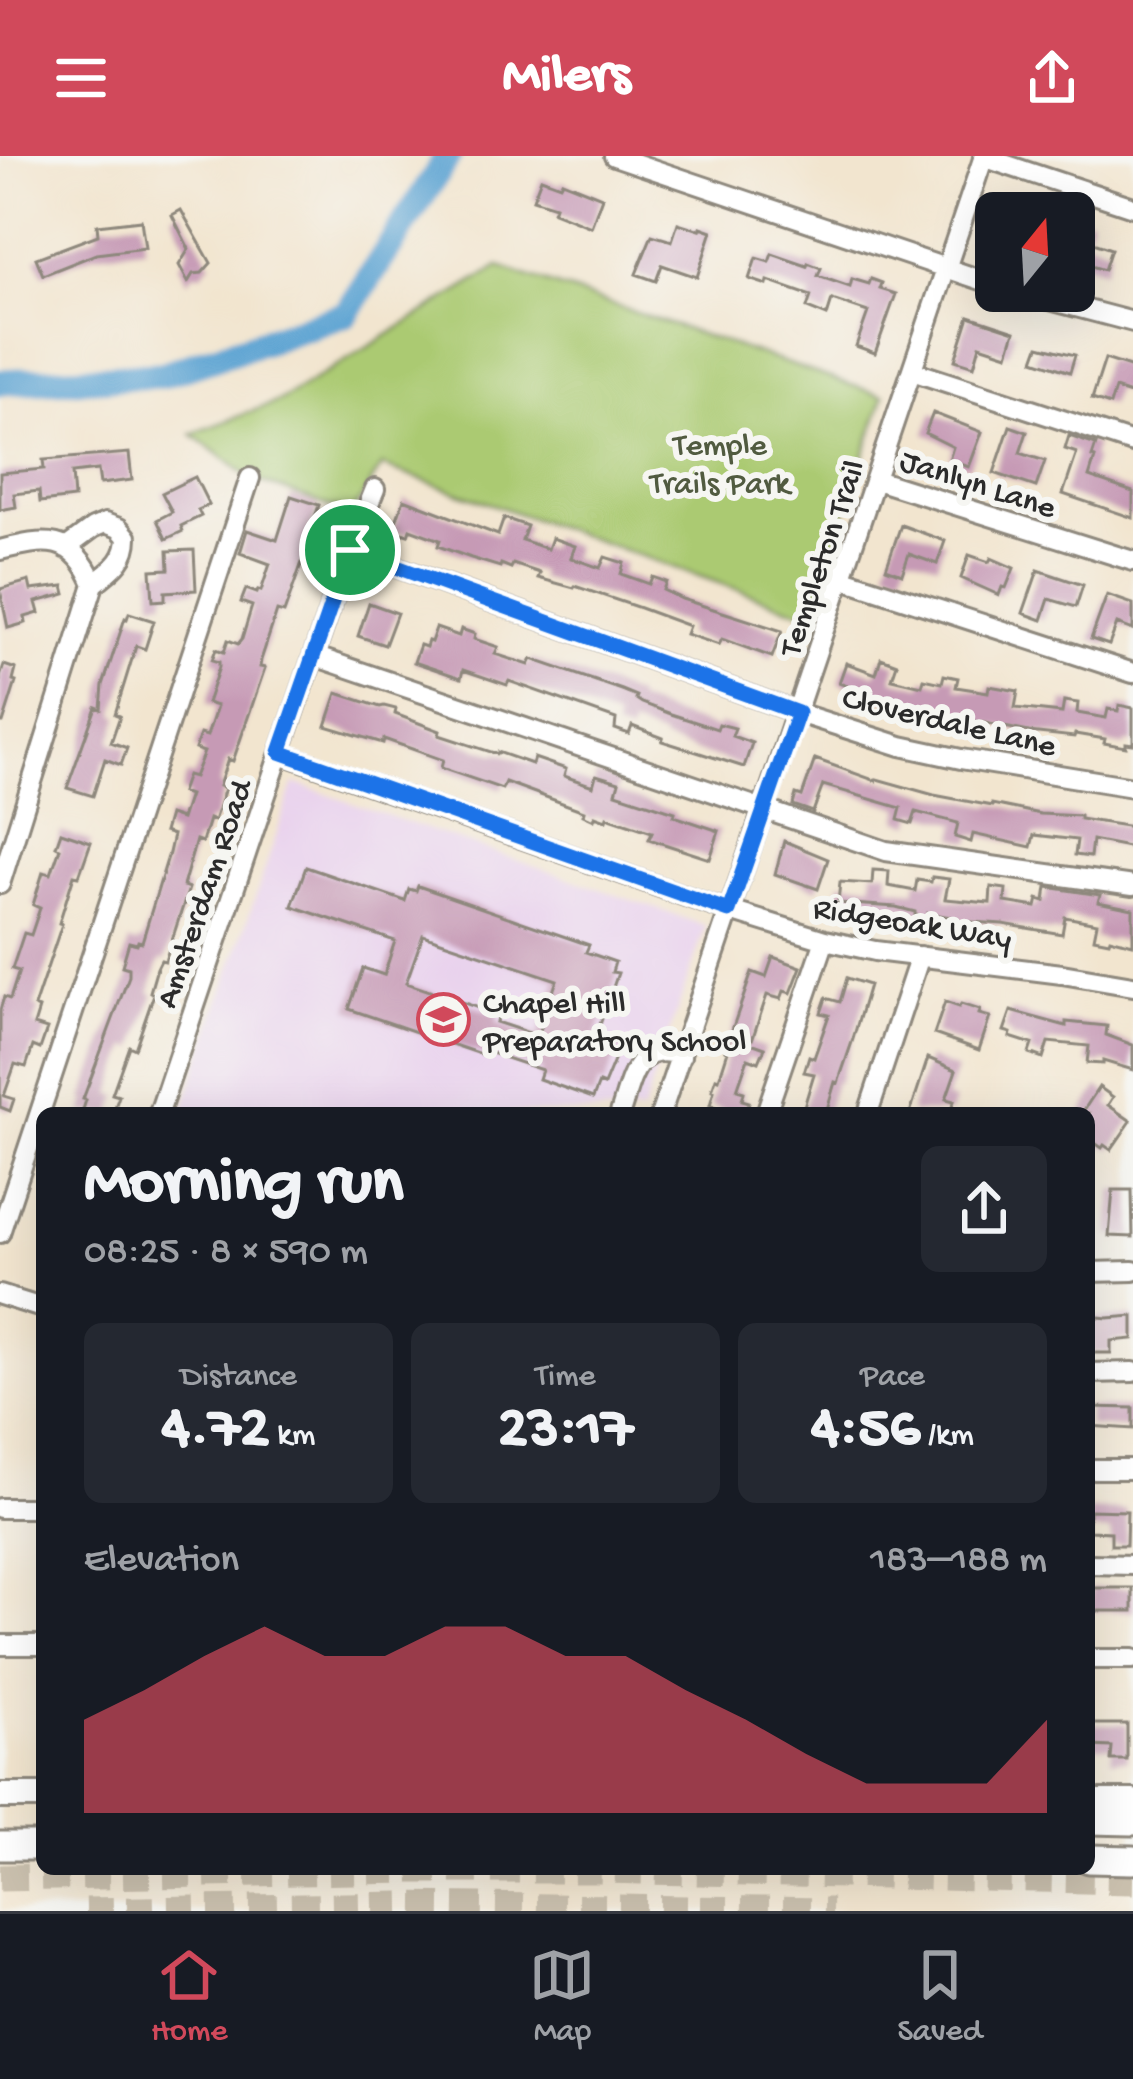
<!DOCTYPE html>
<html lang="en">
<head>
<meta charset="utf-8">
<style>
  body { margin:0; font-family:"Gochi Hand",sans-serif; background:#242831; color:#f1f3f6; height:100vh; display:flex; flex-direction:column; font-size:45px; white-space:nowrap }
  * { box-sizing:border-box; margin:0 }
  p { font-size:39px; color:#9ea1a6 }
  .icon { flex:none; width:66px; height:66px; fill:none; stroke:currentColor; stroke-width:2; stroke-linecap:round; stroke-linejoin:round }
  .map { position:relative; flex:1; overflow:hidden }
  .drawer { position:absolute; left:36px; top:951px; width:1059px; height:768px; display:flex; flex-direction:column; background:#171b24; border-radius:18px; box-shadow:0 12px 48px #0002 }
  .drawer>* { flex:none }
  .needle { width:78px; rotate:18deg }
  .controls { position:absolute; left:975px; top:36px; display:grid; gap:24px }
  .controls a { display:grid; place-items:center; width:120px; height:120px; border-radius:18px; background:#171b24; box-shadow:0 12px 48px #0002; font-size:60px }
  .pin { position:absolute; display:grid; place-items:center; width:102px; height:102px; color:#fff; margin:-51px; border:6px solid #fff; border-radius:50%; box-shadow:0 3px 12px #0007 }
  .round { display:grid; place-items:center; flex:none; width:126px; height:126px; border-radius:18px; background:#242831 }
  .head { display:flex; align-items:center; justify-content:space-between; height:204px; padding:0 48px }
  h1 { font-size:66px; font-weight:700; line-height:90px }
  .metrics { display:grid; grid-template-columns:repeat(3,1fr); gap:18px; height:204px; padding:12px 48px }
  .metrics div { display:grid; align-content:center; border-radius:18px; background:#242831; text-align:center }
  .metrics b { font-size:60px; font-weight:700 }
  .metrics small { font-size:33px; font-weight:400 }
  .metrics p { font-size:33px }
  .chart { height:336px; padding:24px 48px }
  .chart p { display:flex; justify-content:space-between }
  .chart svg { width:100%; height:216px; margin-top:12px; fill:#d1495b; opacity:.7 }
  header { display:flex; justify-content:space-between; align-items:center; height:156px; padding:0 48px; background:#d1495b; color:#fff; font-size:54px; font-weight:700 }
  .tab-bar { display:flex; justify-content:space-around; align-items:center; height:168px; border-top:3px solid #363941; background:#171b24; font-size:33px; color:#9ea1a6 }
  .tab-bar a { display:grid; justify-items:center; gap:6px }
  .tab-bar .on { color:#d1495b }
  .map>svg:first-child { display:block }
  .built { fill:#e9d2ed }
  .green { fill:#abca72; stroke:#6b7a4e; stroke-width:3 }
  .lines { fill:none; stroke-linecap:round; stroke-linejoin:round }
  .river { stroke:#5ca3d2; stroke-width:27 }
  .building { fill:#c69ab5; fill-rule:evenodd }
  .highway-tunnel { stroke:#cac0ae; stroke-width:27; stroke-dasharray:27 14; stroke-linecap:butt }
  .minor-casing { stroke:#8e887d; stroke-width:24 }
  .major-casing { stroke:#8e887d; stroke-width:30 }
  .highway-casing { stroke:#8e887d; stroke-width:33 }
  .minor { stroke:#fff; stroke-width:18 }
  .major { stroke:#fff; stroke-width:24 }
  .highway { stroke:#fff; stroke-width:27 }
  .route-casing { stroke:#fff; stroke-width:24 }
  .route { stroke:#1a73e8; stroke-width:15 }
  .labels { text-anchor:middle; stroke-width:12; stroke-linejoin:round; paint-order:stroke }
  .park-label { font-size:33px; fill:#515b40; stroke:#f6f6f2 }
  .street-label { font-size:33px; fill:#2b2b2b; stroke:#f6f6f2 }
  .poi-label { font-size:33px; fill:#2b2b2b; stroke:#f6f6f2; text-anchor:start }
</style>
</head>
<body>
<header><svg class="icon" aria-label="menu" viewBox="0 0 24 24"><path d="M4 6h16M4 12h16M4 18h16"/></svg>Milers<svg class="icon" aria-label="share" viewBox="0 0 24 24"><path d="M12 15V3M7 8l5-5 5 5M5 13v7h14v-7"/></svg></header>
<div class="map">
<svg width="1133" height="1755" viewBox="0 0 1133 1755">
  <rect width="100%" height="100%" fill="#f6f6f2"/>
  <filter id="ink" filterUnits="userSpaceOnUse"><feTurbulence type="fractalNoise" baseFrequency=".00833" numOctaves="2"/><feDisplacementMap in="SourceGraphic" scale="24" xChannelSelector="R" yChannelSelector="G"/><feConvolveMatrix kernelMatrix="1 2 1 2 8 2 1 2 1" color-interpolation-filters="sRGB"/></filter>
  <filter id="wash" filterUnits="userSpaceOnUse"><feTurbulence type="fractalNoise" baseFrequency=".004" numOctaves="4" result="noise"/><feDisplacementMap in="SourceGraphic" scale="48" xChannelSelector="R" yChannelSelector="G"/><feGaussianBlur stdDeviation="2.7" result="paint"/><feColorMatrix in="noise" values="0 0 0 0 0 0 0 0 0 0 0 0 0 0 0 0 0 1.4 0 .05"/><feComposite in="paint" operator="in"/></filter>
  <g filter="url(#wash)">
    <rect width="100%" height="100%" fill="#f2e5cf"/>
    <path class="built" d="M 294,627 L 706,770 L 642,957 L 182,957 Z"/>
    <path class="green" d="M 499,111 L 884,240 L 811,459 L 382,310 L 351,358 L 250,322 L 192,278 L 280,245 Z"/>
    <g class="lines">
      <path class="river" d="M 0,226 L 161,219 L 346,158 L 448,0"/>
    </g>
    <g id="blocks">
      <path class="building" d="M 541,22 L 560,29 L 562,25 L 602,41 L 591,71 L 553,56 L 555,50 L 533,43 Z
        M 181,54 L 211,107 L 202,117 L 193,118 L 188,126 L 179,109 L 189,93 L 172,59 Z
        M 1074,58 L 1092,63 L 1085,84 L 1111,93 L 1104,114 L 1078,106 L 1074,110 Z
        M 141,64 L 145,92 L 96,98 L 43,119 L 36,102 L 98,79 L 97,69 Z
        M 678,67 L 700,74 L 701,71 L 712,75 L 697,121 L 662,109 L 656,125 L 636,118 L 652,79 L 672,85 Z
        M 772,98 L 807,110 L 808,107 L 821,112 L 818,120 L 850,131 L 852,123 L 869,128 L 871,123 L 882,127 L 880,133 L 896,138 L 875,197 L 856,190 L 868,156 L 832,144 L 827,160 L 807,152 L 811,140 L 768,125 L 767,129 L 749,123 L 756,102 L 769,106 Z
        M 969,160 L 1015,175 L 1008,198 L 980,189 L 974,210 L 955,204 Z
        M 1039,190 L 1075,199 L 1070,216 L 1034,204 Z
        M 1105,203 L 1133,212 L 1133,239 L 1115,233 L 1110,249 L 1092,243 Z
        M 933,257 L 982,276 L 969,311 L 949,304 L 953,291 L 925,277 Z
        M 1010,270 L 1027,276 L 1020,297 L 1045,305 L 1036,331 L 994,317 Z
        M 1069,280 L 1096,289 L 1092,301 L 1095,302 L 1089,321 L 1133,336 L 1133,362 L 1063,338 L 1077,297 L 1065,293 Z
        M 129,297 L 132,324 L 100,328 L 98,314 L 72,317 L 74,342 L 40,346 L 39,335 L 14,338 L 16,351 L 0,354 L 0,317 L 44,313 L 43,304 Z
        M 195,321 L 209,349 L 198,354 L 201,360 L 181,370 L 183,375 L 166,383 L 157,364 L 172,356 L 162,337 Z
        M 291,340 L 319,349 L 303,397 L 305,398 L 284,457 L 277,455 L 261,504 L 260,511 L 265,512 L 233,605 L 228,603 L 219,630 L 225,632 L 214,665 L 209,663 L 202,686 L 196,684 L 183,730 L 189,732 L 165,805 L 161,804 L 157,812 L 150,836 L 154,838 L 135,893 L 129,890 L 112,938 L 119,940 L 113,957 L 82,957 L 86,944 L 83,943 L 129,820 L 129,812 L 122,810 L 129,786 L 137,788 L 138,785 L 142,786 L 169,697 L 173,679 L 164,676 L 169,659 L 181,663 L 189,639 L 181,636 L 187,619 L 194,621 L 204,596 L 195,593 L 200,578 L 207,580 L 217,550 L 207,547 L 219,511 L 219,506 L 212,504 L 216,493 L 224,496 L 228,484 L 238,488 L 242,483 L 252,450 L 241,446 L 246,433 L 257,437 L 258,434 L 261,435 L 270,408 L 240,397 L 247,374 L 277,384 Z
        M 404,343 L 498,379 L 504,362 L 527,370 L 522,384 L 548,393 L 552,382 L 575,390 L 571,402 L 600,412 L 605,401 L 624,407 L 621,418 L 649,428 L 652,421 L 666,426 L 663,434 L 682,443 L 782,475 L 772,501 L 722,483 L 719,489 L 686,478 L 689,470 L 640,452 L 575,430 L 574,432 L 538,422 L 540,417 L 513,408 L 511,412 L 501,408 L 500,411 L 471,402 L 438,390 L 440,384 L 410,373 L 408,379 L 393,374 Z
        M 901,369 L 945,385 L 937,408 L 909,398 L 902,418 L 886,412 Z
        M 194,394 L 196,434 L 165,436 L 165,444 L 153,445 L 151,414 L 169,413 L 168,395 Z
        M 969,399 L 989,406 L 991,402 L 1014,412 L 1006,432 L 1002,431 L 999,439 L 961,422 Z
        M 1038,414 L 1083,429 L 1076,451 L 1049,443 L 1042,464 L 1023,457 Z
        M 29,425 L 31,434 L 64,430 L 66,438 L 36,446 L 39,457 L 25,461 L 26,467 L 8,472 L 0,433 Z
        M 1107,439 L 1133,448 L 1133,474 L 1117,468 L 1109,489 L 1091,483 Z
        M 369,447 L 397,457 L 385,489 L 358,480 Z
        M 129,457 L 154,465 L 145,493 L 136,490 L 115,558 L 120,560 L 111,586 L 127,592 L 121,609 L 105,603 L 93,640 L 67,632 L 96,551 L 101,553 L 103,529 L 125,462 L 127,463 Z
        M 436,472 L 459,480 L 461,473 L 475,478 L 474,483 L 498,491 L 495,498 L 529,509 L 532,503 L 622,534 L 637,540 L 636,543 L 642,547 L 671,558 L 717,573 L 719,568 L 735,572 L 732,580 L 752,587 L 744,611 L 662,585 L 663,582 L 632,570 L 629,578 L 615,573 L 616,563 L 509,525 L 507,529 L 463,514 L 461,522 L 414,506 L 420,489 L 426,491 L 428,485 L 431,486 Z
        M 881,502 L 897,508 L 892,523 L 922,530 L 924,523 L 942,527 L 944,519 L 958,522 L 956,531 L 988,536 L 989,530 L 1018,535 L 1015,552 L 1062,557 L 1064,545 L 1078,547 L 1077,557 L 1106,562 L 1108,553 L 1118,555 L 1119,549 L 1133,552 L 1133,588 L 1126,587 L 1126,591 L 1104,587 L 1105,583 L 1075,578 L 1074,581 L 1029,576 L 941,558 L 923,554 L 924,551 L 885,544 L 839,527 L 846,507 L 876,518 Z
        M 4,509 L 16,513 L 13,525 L 16,526 L 3,567 L 0,567 L 0,521 Z
        M 337,537 L 380,551 L 384,550 L 396,553 L 395,558 L 440,575 L 439,579 L 497,598 L 498,596 L 532,608 L 534,602 L 566,613 L 564,620 L 593,630 L 596,619 L 619,626 L 616,637 L 675,656 L 674,660 L 719,675 L 710,703 L 649,683 L 652,676 L 607,661 L 606,664 L 595,660 L 594,664 L 583,659 L 584,655 L 505,626 L 502,633 L 441,612 L 443,604 L 384,583 L 383,587 L 326,570 Z
        M 815,603 L 876,625 L 877,623 L 934,639 L 992,650 L 992,648 L 1040,658 L 1080,660 L 1080,663 L 1133,671 L 1133,692 L 1092,684 L 1090,701 L 1075,699 L 1077,684 L 1034,679 L 1031,691 L 973,678 L 971,686 L 955,681 L 958,667 L 916,656 L 912,668 L 898,664 L 901,652 L 823,629 L 813,656 L 793,649 L 796,638 L 802,640 Z
        M 61,676 L 91,686 L 79,720 L 74,719 L 59,767 L 62,768 L 34,851 L 39,853 L 34,869 L 47,873 L 40,893 L 33,890 L 26,911 L 15,908 L 4,940 L 14,943 L 10,955 L 0,951 L 0,854 L 4,841 L 10,843 L 19,815 L 12,813 L 24,777 L 31,779 L 40,752 L 33,749 L 43,716 L 51,718 L 60,692 L 56,690 Z
        M 784,685 L 828,703 L 818,733 L 775,718 Z
        M 306,711 L 405,745 L 409,733 L 416,735 L 418,730 L 589,789 L 586,796 L 615,806 L 612,816 L 618,817 L 596,880 L 621,888 L 604,929 L 599,927 L 593,942 L 539,923 L 542,914 L 488,896 L 486,900 L 349,853 L 363,812 L 384,819 L 395,785 L 292,750 ZM 423,779 L 557,824 L 538,880 L 496,866 L 499,859 L 406,827 Z
        M 873,714 L 889,715 L 888,730 L 915,735 L 917,724 L 931,726 L 932,721 L 949,723 L 945,743 L 990,747 L 991,731 L 1006,733 L 1005,746 L 1036,751 L 1038,743 L 1045,745 L 1047,731 L 1100,739 L 1098,746 L 1133,753 L 1133,788 L 1110,782 L 1109,785 L 1094,782 L 1097,767 L 1065,761 L 1062,778 L 1003,768 L 957,765 L 957,762 L 928,757 L 928,761 L 915,759 L 915,756 L 896,751 L 838,747 L 840,726 L 872,728 Z
        M 773,801 L 801,811 L 791,837 L 784,835 L 781,843 L 767,839 L 751,887 L 765,892 L 759,906 L 748,902 L 737,934 L 744,936 L 742,944 L 749,946 L 745,957 L 732,957 L 710,949 L 714,935 L 712,934 L 716,922 L 719,923 L 728,895 L 725,894 L 752,816 L 766,821 Z
        M 847,822 L 869,829 L 853,883 L 838,927 L 835,926 L 826,957 L 802,957 L 814,918 L 804,916 L 809,900 L 814,902 L 829,859 L 821,857 L 826,842 L 840,846 Z
        M 945,846 L 959,851 L 961,848 L 980,854 L 979,858 L 990,861 L 979,894 L 934,878 Z
        M 1011,855 L 1066,870 L 1066,866 L 1107,870 L 1106,879 L 1133,889 L 1133,914 L 1103,905 L 1103,908 L 1087,907 L 1089,890 L 1048,886 L 1043,902 L 1029,897 L 1032,888 L 1010,881 L 1011,877 L 1004,875 Z
        M 928,902 L 956,914 L 946,943 L 954,945 L 950,957 L 910,957 Z
        M 1099,931 L 1113,941 L 1108,949 L 1131,965 L 1111,994 L 1104,989 L 1102,992 L 1089,983 L 1089,957 L 1082,957 Z
        M 1113,1034 L 1132,1034 L 1133,1081 L 1109,1080 Z
        M 1089,1160 L 1108,1162 L 1133,1160 L 1133,1183 L 1111,1185 L 1111,1197 L 1092,1197 Z
        M 1089,1251 L 1133,1252 L 1133,1273 L 1089,1270 Z
        M 1089,1354 L 1127,1355 L 1126,1389 L 1111,1389 L 1111,1376 L 1089,1375 Z
        M 1091,1432 L 1133,1432 L 1133,1455 L 1091,1455 Z
        M 1089,1568 L 1127,1568 L 1127,1604 L 1111,1604 L 1112,1591 L 1089,1590 Z"/>
    </g>
  </g>
  <g filter="url(#ink)">
    <use href="#blocks" fill-opacity="0" stroke="#8e887d" stroke-width="3"/>
    <g class="lines">
      <path class="highway-tunnel" d="M 0,1722 L 406,1714 L 599,1714 L 1133,1725
        M 86,1755 L 404,1749 L 832,1755"/>
      <defs>
        <path id="minor" d="M 614,0 L 996,129
          M 983,1 L 1133,51
          M 1015,135 L 1133,166
          M 912,215 L 1133,287
          M 876,324 L 1133,405
          M 66,392 L 93,372 L 105,367 L 119,372 L 127,381 C 127,405 111,414 94,428
          M 0,394 C 45,383 73,377 94,428 L 0,728
          M 350,394 L 798,557 L 901,590 L 961,603 L 1133,631
          M 844,423 L 1133,517
          M 314,500 L 886,695 L 1133,730
          M 280,597 L 711,749 L 825,784 L 875,795 L 1062,818 L 1133,830
          M 159,957 L 280,597 L 350,394 L 375,333
          M 620,957 C 631,925 636,883 681,900
          M 661,957 L 984,0
          M 766,957 L 825,784
          M 868,957 L 920,800
          M 0,1077 L 250,322
          M 1089,1116 L 1133,1115
          M 0,1139 L 42,1152
          M 1089,1217 L 1133,1216
          M 1089,1313 L 1133,1313
          M 0,1352 L 42,1352
          M 1089,1408 L 1133,1409
          M 0,1489 L 42,1489
          M 1089,1503 L 1133,1503"/>
        <path id="major" d="M 0,1640 L 42,1640
          M 1089,1646 L 1133,1646"/>
        <path id="highway" d="M 1089,1664 L 1133,1665
          M 0,1690 L 42,1690
          M 1089,1703 L 1133,1704"/>
      </defs>
      <use href="#minor" class="minor-casing"/>
      <use href="#major" class="major-casing"/>
      <use href="#highway" class="highway-casing"/>
      <use href="#minor" class="minor"/>
      <use href="#major" class="major"/>
      <use href="#highway" class="highway"/>
    </g>
  </g>
  <g class="lines" filter="url(#ink)">
    <defs>
      <path id="route" d="M 350,394 L 798,557 L 729,755 L 280,596 Z"/>
    </defs>
    <use href="#route" class="route-casing"/>
    <use href="#route" class="route"/>
  </g>
  <defs>
    <symbol id="school-ring" viewBox="-11 -11 22 22"><circle r="9.5" fill="#f6f6f2" stroke="#d1495b" stroke-width="1.5"/><path d="M0-5L7-2L0 1L-7-2ZM-4 1L0 2.5L4 1V4Q0 6-4 4Z" fill="#d1495b"/></symbol>
  </defs>
  <g fill-rule="evenodd">
    <use href="#school-ring" x="414" y="834" width="59" height="59"/>
  </g>
  <g class="labels">
    <g class="park-label">
      <text x="720" y="298">Temple<tspan x="720" dy="38">Trails Park</tspan></text>
    </g>
    <g class="street-label">
      <text transform="translate(979 325) rotate(18)" y="12">Janlyn Lane</text>
      <text transform="translate(819 401) rotate(-71)" y="12">Templeton Trail</text>
      <text transform="translate(950 563) rotate(13)" y="12">Cloverdale Lane</text>
      <text transform="translate(201 737) rotate(-71)" y="12">Amsterdam Road</text>
      <text transform="translate(913 764) rotate(9)" y="12">Ridgeoak Way</text>
    </g>
    <g class="poi-label">
      <text x="483" y="856">Chapel Hill<tspan x="483" dy="38">Preparatory School</tspan></text>
    </g>
  </g>
</svg>
<div class="controls">
<a><svg class="needle" viewBox="-14 -14 28 28"><path d="M0-13l5 13h-10z" fill="#e53935"/><path d="M0 13l5-13h-10z" fill="#9ea1a6"/></svg></a>
</div>
<div class="pin" style="left:350px;top:394px;background:#1e9e55"><svg class="icon" aria-label="arrive" viewBox="0 0 24 24"><path d="M6 21V4h12l-3 4 3 4H6"/></svg></div>
<section class="drawer">
<div class="head"><div><h1>Morning run</h1><p>08:25 · 8 × 590 m</p></div><a class="round"><svg class="icon" aria-label="share" viewBox="0 0 24 24"><path d="M12 15V3M7 8l5-5 5 5M5 13v7h14v-7"/></svg></a></div>
<div class="metrics">
<div><p>Distance</p><b>4.72<small> km</small></b></div>
<div><p>Time</p><b>23:17</b></div>
<div><p>Pace</p><b>4:56<small> /km</small></b></div>
</div>
<div class="chart"><p><span>Elevation</span>183–188 m</p>
<svg viewBox="0 0 160 44" preserveAspectRatio="none"><path d="M0 44V25L10 19L20 12L30 6L40 12L50 12L60 6L70 6L80 12L90 12L100 19L110 25L120 32L130 38L140 38L150 38L160 25V44z"/></svg>
</div>
</section>
</div>
<nav class="tab-bar">
<a class="on"><svg class="icon" aria-label="home" viewBox="0 0 24 24"><path d="M3 11l9-7 9 7M6 9v11h12V9"/></svg>Home</a>
<a><svg class="icon" aria-label="map" viewBox="0 0 24 24"><path d="M3 6l6-2 6 2 6-2v14l-6 2-6-2-6 2zM9 4v14M15 6v14"/></svg>Map</a>
<a><svg class="icon" aria-label="saved" viewBox="0 0 24 24"><path d="M7 4h10v16l-5-4-5 4z"/></svg>Saved</a>
</nav>
</body>
</html>
